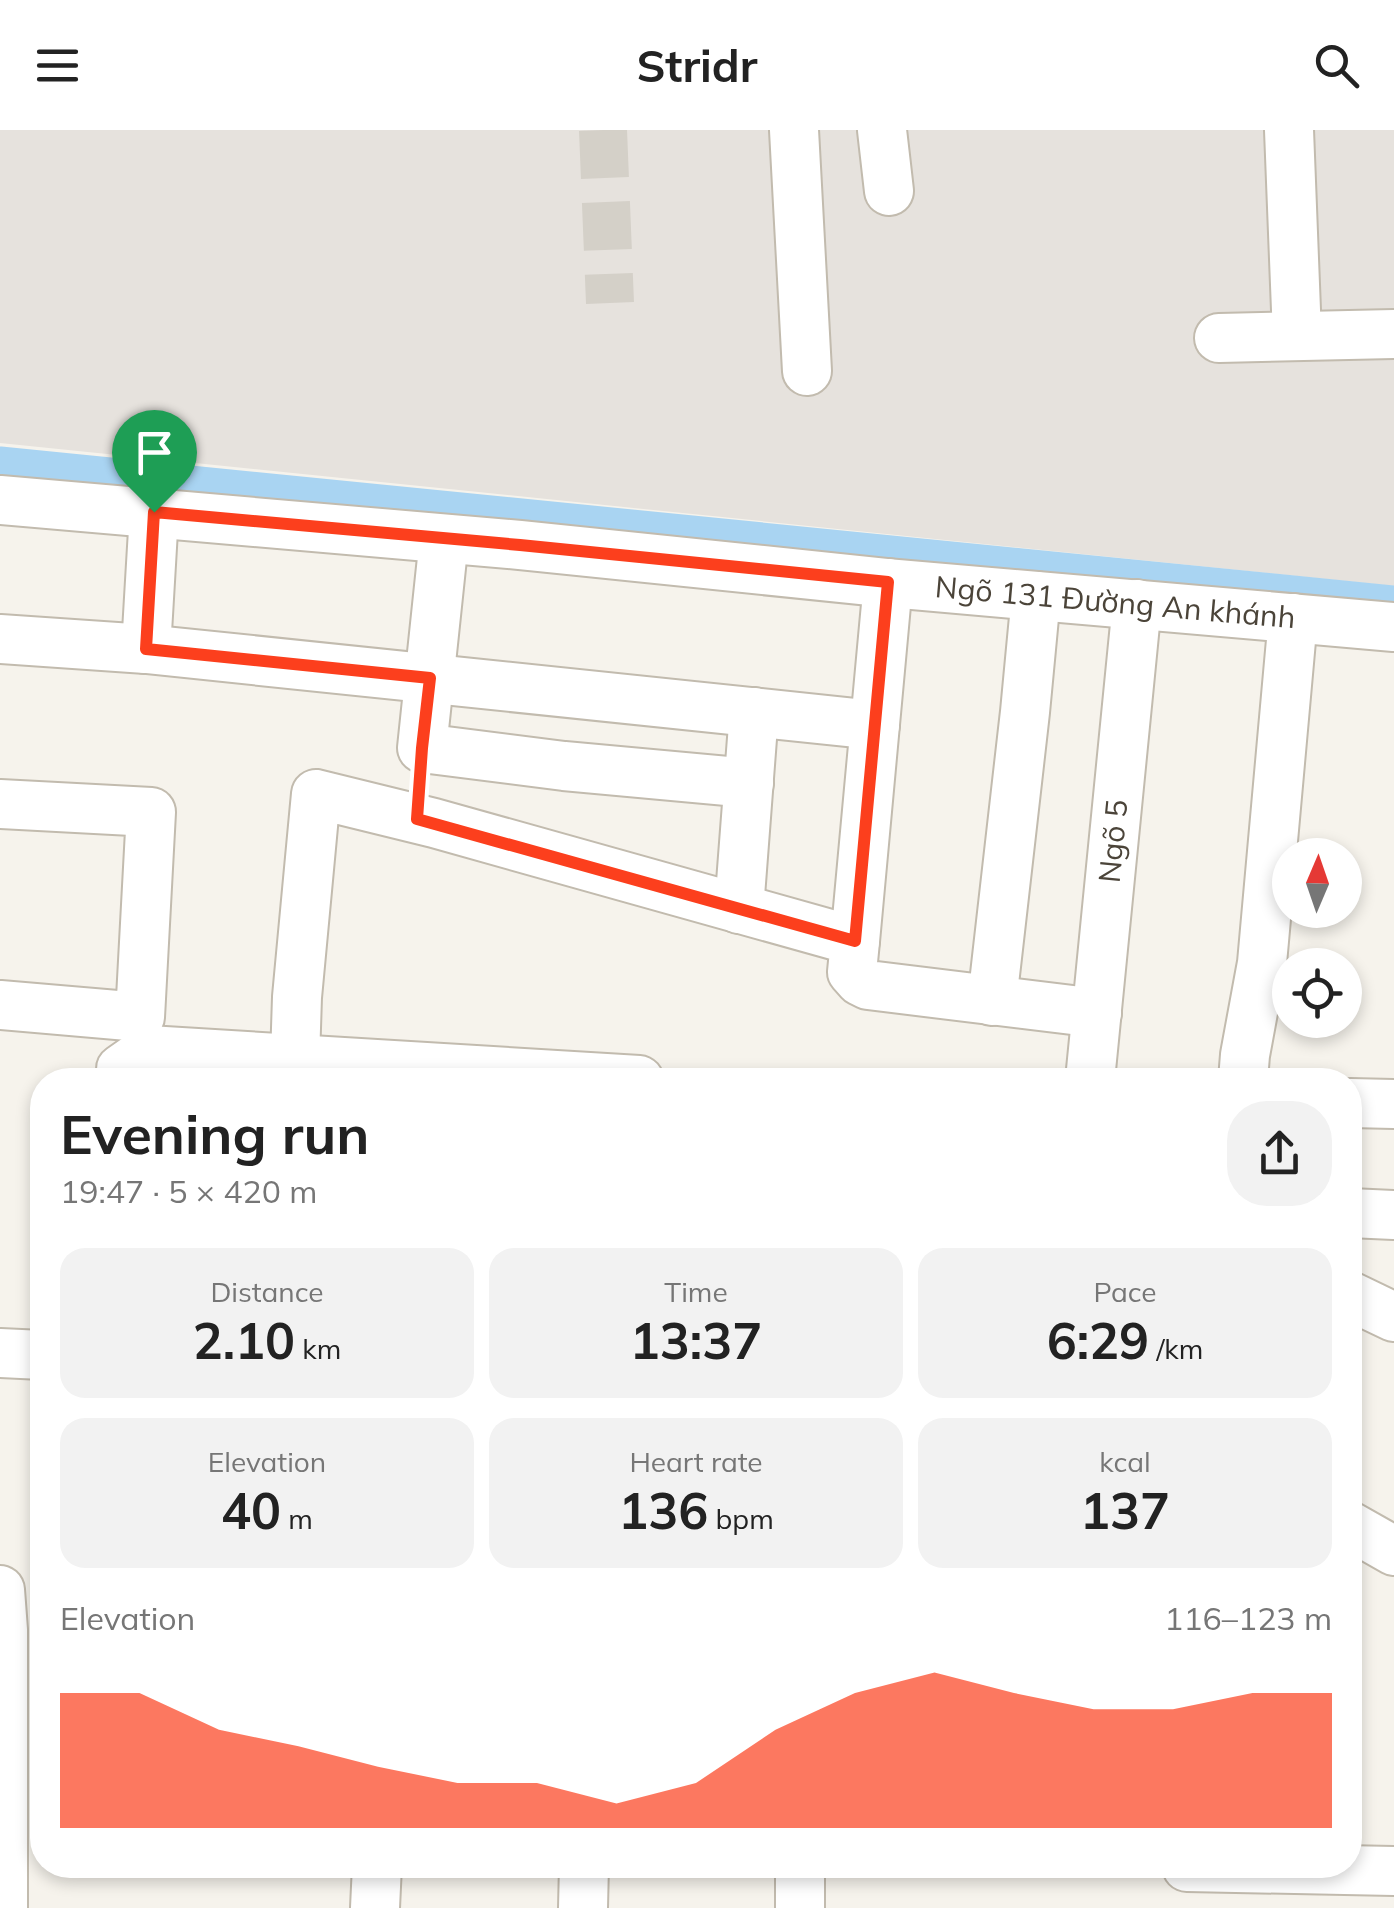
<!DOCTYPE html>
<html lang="en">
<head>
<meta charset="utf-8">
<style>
  body { margin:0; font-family:Mulish,sans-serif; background:#f2f2f2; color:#222; height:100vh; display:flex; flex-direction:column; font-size:38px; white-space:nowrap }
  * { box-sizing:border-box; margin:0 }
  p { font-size:32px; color:#767676 }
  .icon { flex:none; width:55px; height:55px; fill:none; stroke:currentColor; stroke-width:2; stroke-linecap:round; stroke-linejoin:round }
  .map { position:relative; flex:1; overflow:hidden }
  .details { position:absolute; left:30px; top:938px; width:1332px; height:810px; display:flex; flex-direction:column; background:#fff; border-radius:40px; box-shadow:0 5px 15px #0003 }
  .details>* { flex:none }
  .needle { width:65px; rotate:2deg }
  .controls { position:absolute; left:1272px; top:708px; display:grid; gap:20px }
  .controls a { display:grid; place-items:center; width:90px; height:90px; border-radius:50%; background:#fff; box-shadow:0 5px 15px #0003; font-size:50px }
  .pin { position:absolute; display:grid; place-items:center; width:85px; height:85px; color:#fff; margin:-102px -42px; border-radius:50% 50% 50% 0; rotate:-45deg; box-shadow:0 0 10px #0007 }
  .pin .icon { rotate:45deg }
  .round { display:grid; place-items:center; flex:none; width:105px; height:105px; border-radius:40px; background:#f2f2f2 }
  .summary { display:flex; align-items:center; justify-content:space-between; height:170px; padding:0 30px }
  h1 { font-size:55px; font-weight:700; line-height:75px }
  .metrics { display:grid; grid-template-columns:repeat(3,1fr); gap:15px; height:170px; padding:10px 30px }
  .metrics div { display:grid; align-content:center; border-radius:25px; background:#f2f2f2; text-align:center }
  .metrics b { font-size:50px; font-weight:700 }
  .metrics small { font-size:28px; font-weight:400 }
  .metrics p { font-size:28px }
  .chart { height:280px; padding:20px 30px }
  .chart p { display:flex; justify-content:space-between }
  .chart svg { width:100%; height:180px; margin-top:10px; fill:#fc3f1d; opacity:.7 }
  header { display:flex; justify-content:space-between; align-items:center; height:130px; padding:0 30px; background:#fff; font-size:45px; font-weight:700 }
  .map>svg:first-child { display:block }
  .industrial { fill:#e6e2dd }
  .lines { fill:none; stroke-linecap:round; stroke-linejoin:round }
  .canal { stroke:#a9d4f2; stroke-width:35 }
  .minor-tunnel { stroke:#d4d0c8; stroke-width:48; stroke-dasharray:48 24; stroke-linecap:butt }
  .minor-casing { stroke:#c2bbae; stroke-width:52 }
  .minor { stroke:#fff; stroke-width:48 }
  .route-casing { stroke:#fff; stroke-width:20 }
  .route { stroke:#fc3f1d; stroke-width:12 }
  .labels { text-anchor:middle; stroke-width:8; stroke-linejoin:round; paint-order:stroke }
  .street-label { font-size:30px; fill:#4b4439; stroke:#fff }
</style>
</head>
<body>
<header><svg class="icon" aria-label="menu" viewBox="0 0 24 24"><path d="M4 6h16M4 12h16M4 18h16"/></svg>Stridr<svg class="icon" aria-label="search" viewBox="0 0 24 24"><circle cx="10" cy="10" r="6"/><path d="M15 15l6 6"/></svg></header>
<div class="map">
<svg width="1394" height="1778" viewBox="0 0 1394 1778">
  <rect width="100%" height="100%" fill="#f6f3ec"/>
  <path class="industrial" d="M 0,0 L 1394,0 L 1394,456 L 0,313 Z"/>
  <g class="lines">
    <path class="canal" d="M 0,334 L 1394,473"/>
    <path class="minor-tunnel" d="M 603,0 L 610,173"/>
    <defs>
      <g id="minor">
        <path d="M 794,0 L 807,241"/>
        <path d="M 882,0 L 889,61"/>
        <path d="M 1289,0 L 1297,206"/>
        <path d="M 1219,208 L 1394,204"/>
        <path id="s1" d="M 0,370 L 520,415 L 888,453 L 1394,497"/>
        <path d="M 444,409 L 422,618 L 564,636 L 749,653"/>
        <path d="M 0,509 L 146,519 L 875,595"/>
        <path d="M 146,519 L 154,383"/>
        <path d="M 0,674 L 151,682 L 140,887 L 0,875"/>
        <path d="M 739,779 L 754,582"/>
        <path d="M 855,811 L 888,453"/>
        <path d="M 992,871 L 1025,582 L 1036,466"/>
        <path d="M 295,929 L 297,867 L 316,664 L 434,693 L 855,811 L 852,842 L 860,851 L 868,855 L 1097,883"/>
        <path d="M 121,950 L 121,939 L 148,920 L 639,950"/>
        <path id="s2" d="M 1090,950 L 1137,474"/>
        <path d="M 1243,950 L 1245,925 L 1262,833 L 1293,488"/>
        <path d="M 1350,973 L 1394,974"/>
        <path d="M 1350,1083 L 1394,1085"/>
        <path d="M 1350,1166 L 1394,1187"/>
        <path d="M 0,1223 L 42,1225"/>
        <path d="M 1350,1396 L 1394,1421"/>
        <path d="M 0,1460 L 3,1500 L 3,1778"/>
        <path d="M 1187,1737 L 1394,1741"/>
        <path d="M 375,1778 L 377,1735"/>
        <path d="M 583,1778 L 584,1735"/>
        <path d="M 800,1778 L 800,1735"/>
      </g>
    </defs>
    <use href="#minor" class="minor-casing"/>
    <use href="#minor" class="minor"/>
  </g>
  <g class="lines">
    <defs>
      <path id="route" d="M 154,382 L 520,415 L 888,452 L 855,811 L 417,689 L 422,618 L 430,548 L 146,519 Z"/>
    </defs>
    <use href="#route" class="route-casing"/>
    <use href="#route" class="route"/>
  </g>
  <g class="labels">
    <g class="street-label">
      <text dy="10" stroke="none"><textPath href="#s1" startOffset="1120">Ngõ 131 Đường An khánh</textPath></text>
      <text dy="10" stroke="none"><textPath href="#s2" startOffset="240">Ngõ 5</textPath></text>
    </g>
  </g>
</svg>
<div class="controls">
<a><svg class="needle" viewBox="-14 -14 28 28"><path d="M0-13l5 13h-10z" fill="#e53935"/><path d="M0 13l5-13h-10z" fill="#767676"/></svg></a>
<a><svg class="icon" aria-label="locate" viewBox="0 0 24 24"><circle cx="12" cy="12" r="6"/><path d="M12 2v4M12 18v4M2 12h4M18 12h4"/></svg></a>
</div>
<div class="pin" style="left:154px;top:382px;background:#1e9e55"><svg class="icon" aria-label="arrive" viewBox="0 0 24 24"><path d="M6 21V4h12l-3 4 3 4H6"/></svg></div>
<section class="details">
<div class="summary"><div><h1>Evening run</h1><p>19:47 · 5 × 420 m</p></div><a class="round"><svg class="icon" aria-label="share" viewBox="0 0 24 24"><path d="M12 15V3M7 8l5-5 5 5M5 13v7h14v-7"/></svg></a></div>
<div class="metrics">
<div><p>Distance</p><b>2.10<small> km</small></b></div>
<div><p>Time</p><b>13:37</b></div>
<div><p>Pace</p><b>6:29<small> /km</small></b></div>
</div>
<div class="metrics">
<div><p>Elevation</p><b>40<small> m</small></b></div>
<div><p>Heart rate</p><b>136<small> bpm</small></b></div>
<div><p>kcal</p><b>137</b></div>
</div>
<div class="chart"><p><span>Elevation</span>116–123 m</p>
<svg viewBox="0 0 160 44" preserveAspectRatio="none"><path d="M0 44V11L10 11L20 20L30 24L40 29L50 33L60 33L70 38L80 33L90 20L100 11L110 6L120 11L130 15L140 15L150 11L160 11V44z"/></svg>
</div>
</section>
</div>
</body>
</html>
